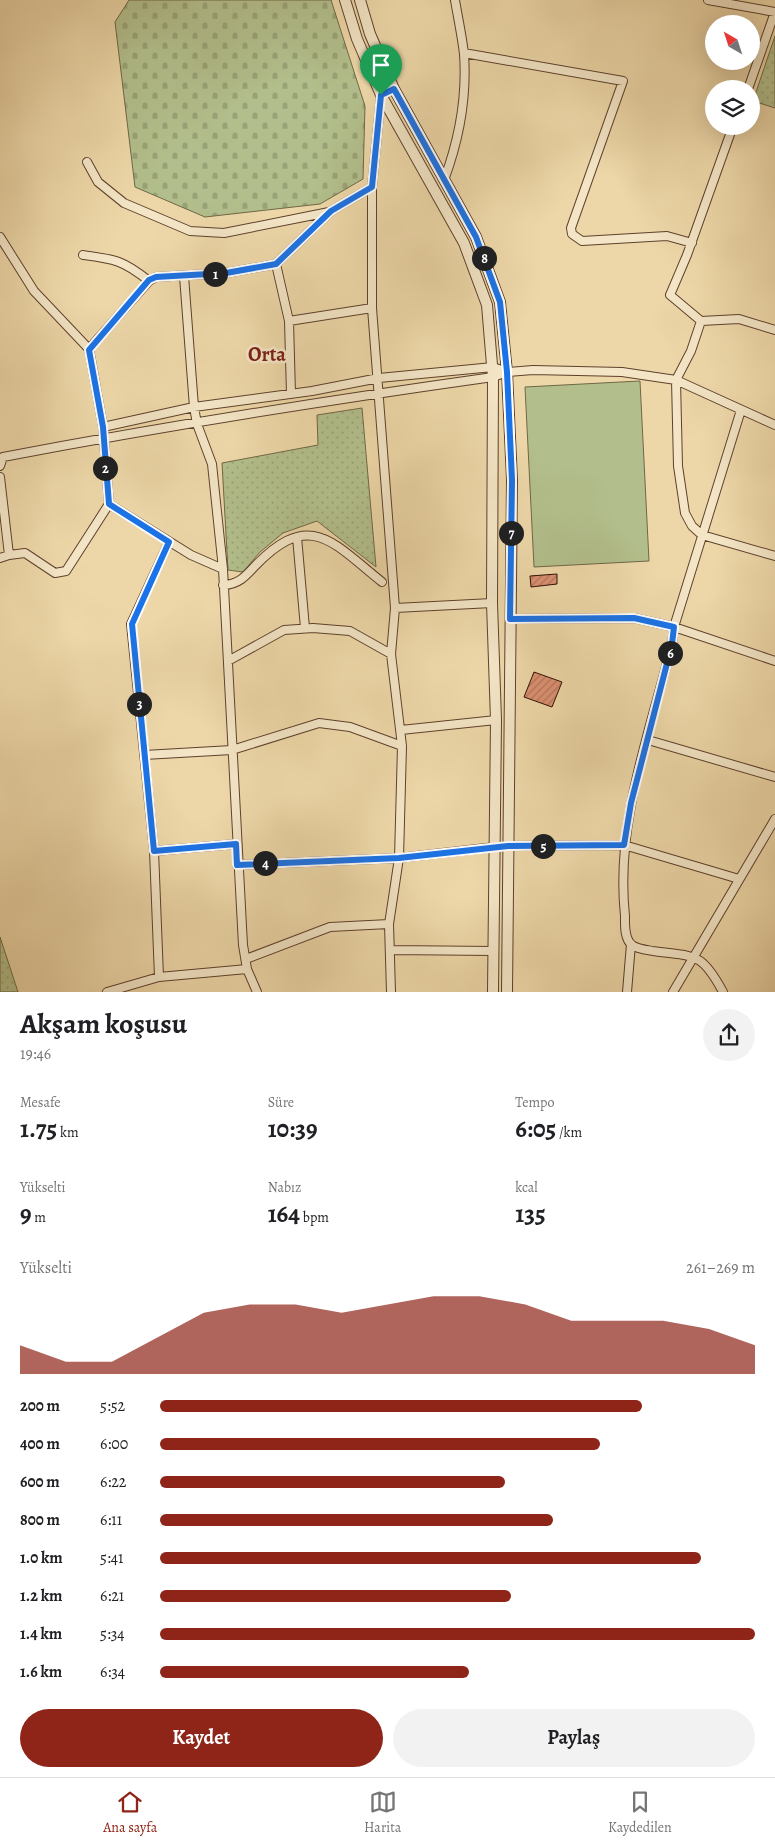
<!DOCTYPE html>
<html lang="tr">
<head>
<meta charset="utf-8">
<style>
  body { margin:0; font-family:Alegreya,serif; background:#f2f2f2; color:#202124; height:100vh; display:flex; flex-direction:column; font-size:19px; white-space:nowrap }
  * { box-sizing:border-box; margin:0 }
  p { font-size:16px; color:#757577 }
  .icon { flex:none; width:28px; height:28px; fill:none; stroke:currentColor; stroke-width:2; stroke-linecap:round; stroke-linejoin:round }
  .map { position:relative; height:992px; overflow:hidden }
  .details { display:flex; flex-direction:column; background:#fff; flex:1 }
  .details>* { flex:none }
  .needle { width:32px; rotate:321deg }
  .fabs { position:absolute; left:705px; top:15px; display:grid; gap:10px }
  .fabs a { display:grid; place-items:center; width:55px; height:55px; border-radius:50%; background:#fff; box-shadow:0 5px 20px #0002; font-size:25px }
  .pin { position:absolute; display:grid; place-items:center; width:42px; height:42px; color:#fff; margin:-51px -21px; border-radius:50% 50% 50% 0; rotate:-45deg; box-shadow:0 0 5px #0007 }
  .pin .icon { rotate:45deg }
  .km { position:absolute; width:25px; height:25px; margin:-12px; border-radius:50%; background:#222; color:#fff; font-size:14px; line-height:25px; text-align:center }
  .round { display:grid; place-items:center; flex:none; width:52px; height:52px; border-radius:26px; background:#f2f2f2 }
  .summary { display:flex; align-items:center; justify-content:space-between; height:85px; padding:0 20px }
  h1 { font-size:28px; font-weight:700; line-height:38px }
  .metrics { display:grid; grid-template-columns:repeat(3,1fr); gap:8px; height:85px; padding:5px 20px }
  .metrics div { display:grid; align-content:center }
  .metrics b { font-size:25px; font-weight:700 }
  .metrics small { font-size:14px; font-weight:400 }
  .metrics p { font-size:14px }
  .chart { height:140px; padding:10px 20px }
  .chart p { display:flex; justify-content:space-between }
  .chart svg { width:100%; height:90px; margin-top:5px; fill:#8f2418; opacity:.7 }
  .primary-button { display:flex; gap:10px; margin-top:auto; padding:10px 20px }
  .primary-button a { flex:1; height:58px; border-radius:30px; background:#8f2418; color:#fff; font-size:20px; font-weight:700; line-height:58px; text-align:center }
  .primary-button a+a { background:#f2f2f2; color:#202124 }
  ul { padding:0 20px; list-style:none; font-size:16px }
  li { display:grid; grid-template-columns:80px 60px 1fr; align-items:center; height:38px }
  li i { height:12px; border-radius:6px; background:#8f2418 }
  .tab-bar { display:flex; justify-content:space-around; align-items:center; height:70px; border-top:1px solid #e0e0e0; background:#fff; font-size:14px; color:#757577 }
  .tab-bar a { display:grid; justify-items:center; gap:2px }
  .tab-bar .current { color:#8f2418 }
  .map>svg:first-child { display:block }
  .cemetery { fill:url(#cemetery-stones); stroke:#706747 }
  .park { fill:url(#park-dots); stroke:#706747 }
  .garden { fill:#b2bf8c; stroke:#706747 }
  .building { fill:url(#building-hatch); stroke:#2e0f02 }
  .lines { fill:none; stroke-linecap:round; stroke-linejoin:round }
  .minor-casing { stroke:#5e412c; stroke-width:10 }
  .tertiary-casing { stroke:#5e412c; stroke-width:12 }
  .minor { stroke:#f3e5c6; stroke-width:8 }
  .tertiary { stroke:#f3e5c6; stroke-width:10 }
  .route-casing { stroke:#fff; stroke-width:10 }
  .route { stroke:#1a73e8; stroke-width:6 }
  .labels { text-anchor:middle; stroke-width:5; stroke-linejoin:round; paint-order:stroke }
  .district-label { font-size:20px; font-weight:bold; fill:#7a1f14; stroke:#f3e5c6 }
</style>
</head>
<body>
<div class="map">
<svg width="775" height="992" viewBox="0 0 775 992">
  <defs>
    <pattern id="cemetery-stones" width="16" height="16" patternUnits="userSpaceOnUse" patternTransform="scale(1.25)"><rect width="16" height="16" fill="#b2bf8c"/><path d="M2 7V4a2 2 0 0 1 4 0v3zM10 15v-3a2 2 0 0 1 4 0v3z" fill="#99a377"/></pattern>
    <pattern id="park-dots" width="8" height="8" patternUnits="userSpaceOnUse" patternTransform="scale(1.25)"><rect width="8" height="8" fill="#b2bf8c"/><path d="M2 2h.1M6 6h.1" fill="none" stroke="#99a377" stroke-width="1.8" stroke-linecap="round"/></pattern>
    <pattern id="building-hatch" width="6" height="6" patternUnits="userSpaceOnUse" patternTransform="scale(1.25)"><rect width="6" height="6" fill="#dc9172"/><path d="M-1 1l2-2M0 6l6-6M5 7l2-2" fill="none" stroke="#b3755b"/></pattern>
  </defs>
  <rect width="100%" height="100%" fill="#edd7a8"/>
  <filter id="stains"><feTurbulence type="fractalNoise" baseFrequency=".004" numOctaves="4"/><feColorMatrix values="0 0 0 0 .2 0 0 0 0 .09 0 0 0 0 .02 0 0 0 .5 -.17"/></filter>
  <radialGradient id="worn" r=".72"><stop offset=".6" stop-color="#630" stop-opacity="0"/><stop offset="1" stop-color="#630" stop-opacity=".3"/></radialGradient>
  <path class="cemetery" d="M 129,0 L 331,0 L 365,106 L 363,179 L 320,204 L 205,217 L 135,187 L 115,22 Z"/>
  <path class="park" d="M 775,36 L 775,108 L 753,101 Z
    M 362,408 L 376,567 L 317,521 L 283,533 L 260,552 L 243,572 L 228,570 L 222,463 L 318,445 L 317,415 Z
    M 0,937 L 18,992 L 0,992 Z"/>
  <path class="garden" d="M 640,381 L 649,561 L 534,567 L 525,387 Z"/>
  <path class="building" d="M 557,574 L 557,584 L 531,587 L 530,576 Z
    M 534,672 L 562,682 L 552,707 L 524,697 Z"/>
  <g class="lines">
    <defs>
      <path id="minor" d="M 708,0 L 775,12 L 748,89
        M 464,53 L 623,81 L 571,228 L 572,234 L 582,241 L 667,236 L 692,243
        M 733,126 L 687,255 L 670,295 L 701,321 L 691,351 L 676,380 L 678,466 L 685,513 L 692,526 L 702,535 L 775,556
        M 87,162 L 98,182 L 124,203 L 190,231 L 224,233 L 329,212
        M 444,180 C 459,140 467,97 464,54 C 462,36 458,18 455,0
        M 372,187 L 372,308 L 395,608 L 391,654 L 402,746 L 399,858 L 389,924 L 391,992
        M 0,237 L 34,291 L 89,349 L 103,427 L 109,504 L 191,555 L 223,569
        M 83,255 C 114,259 123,260 149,281
        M 276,264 L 289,321 L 291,394
        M 184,276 L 194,407 L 197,424 L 212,464 L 223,569 L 243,945 L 247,969 L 257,992
        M 289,321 L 372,308
        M 701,321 L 739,319 L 775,330
        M 89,349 L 149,281 L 156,277 L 226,273 L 276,264 L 331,211 L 372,187 L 381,95 L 394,89
        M 103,427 L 194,407 L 312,391 L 379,378 L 493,367 L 507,372
        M 0,466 L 3,457 C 166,426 329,400 493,377 L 507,372 L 533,370 L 622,372 L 676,380 L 775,425
        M 0,477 L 9,555 L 0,558
        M 297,537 L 305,628
        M 169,542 L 131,624 L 154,851 L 236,844
        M 9,555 L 25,553 L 55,573 L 66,571 L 109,504
        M 223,585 C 238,585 246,576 255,566 C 310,509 332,542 382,582
        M 395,608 L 492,603
        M 510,619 L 634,618 L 674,627 L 775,661
        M 228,661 L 284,630 L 313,628 L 350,631 L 391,654
        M 401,730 L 496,720
        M 648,740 L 775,777
        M 144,755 L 232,750 L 319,723 L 350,727 L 402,746
        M 508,846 L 624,845 L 739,879
        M 154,851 L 159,977
        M 237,865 L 399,858 L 495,847
        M 390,950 L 494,951
        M 246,959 L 330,927 L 389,924
        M 107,992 L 159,977 L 247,969
        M 627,992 L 631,944
        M 673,992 L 775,819
        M 723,992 C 701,951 695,957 653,951 C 647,950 637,949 632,945 C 624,939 625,924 625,916 C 615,823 650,732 672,644 L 674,627 L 741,410"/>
      <path id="tertiary" d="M 345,0 L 357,39 L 381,95 L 464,243 L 487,305 L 493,377 L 492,603 L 496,720 L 493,992
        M 360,0 L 370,34 L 394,89 L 476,237 L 500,302 L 507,372 L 512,480 L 507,992"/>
    </defs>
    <use href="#minor" class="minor-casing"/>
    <use href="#tertiary" class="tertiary-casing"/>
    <use href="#minor" class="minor"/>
    <use href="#tertiary" class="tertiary"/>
  </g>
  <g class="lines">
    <defs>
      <path id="route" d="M 394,89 L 476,237 L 500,302 L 507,372 L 512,480 L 510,619 L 634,618 L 674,627 L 672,644 L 631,803 L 624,845 L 508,846 L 399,858 L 237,865 L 236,844 L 154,851 L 132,624 L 169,542 L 109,504 L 103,427 L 89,350 L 149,280 L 156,277 L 226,273 L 276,264 L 331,211 L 372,187 L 381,95 Z"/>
    </defs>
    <use href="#route" class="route-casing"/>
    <use href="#route" class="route"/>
  </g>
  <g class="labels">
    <g class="district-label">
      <text x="267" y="361">Orta</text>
    </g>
  </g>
  <rect width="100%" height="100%" filter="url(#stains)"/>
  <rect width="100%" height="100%" fill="url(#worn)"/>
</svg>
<div class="fabs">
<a><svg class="needle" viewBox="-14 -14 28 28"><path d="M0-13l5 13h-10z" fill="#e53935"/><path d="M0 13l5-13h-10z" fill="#757577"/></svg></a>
<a><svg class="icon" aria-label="layers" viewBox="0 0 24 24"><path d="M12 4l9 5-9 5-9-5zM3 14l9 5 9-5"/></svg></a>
</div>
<div class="pin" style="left:381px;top:95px;background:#1e9e55"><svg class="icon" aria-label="arrive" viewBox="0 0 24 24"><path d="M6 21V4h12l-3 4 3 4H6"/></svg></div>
<b class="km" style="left:215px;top:274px">1</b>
<b class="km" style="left:105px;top:468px">2</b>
<b class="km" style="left:139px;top:704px">3</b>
<b class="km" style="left:265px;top:863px">4</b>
<b class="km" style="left:543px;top:846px">5</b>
<b class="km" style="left:670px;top:653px">6</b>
<b class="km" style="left:511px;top:533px">7</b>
<b class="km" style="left:484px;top:258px">8</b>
</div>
<section class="details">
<div class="summary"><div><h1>Akşam koşusu</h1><p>19:46</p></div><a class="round"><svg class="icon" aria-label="share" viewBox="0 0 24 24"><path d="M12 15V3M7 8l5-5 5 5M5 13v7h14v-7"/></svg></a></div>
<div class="metrics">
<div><p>Mesafe</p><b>1.75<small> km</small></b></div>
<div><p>Süre</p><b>10:39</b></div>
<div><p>Tempo</p><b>6:05<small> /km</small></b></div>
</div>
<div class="metrics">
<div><p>Yükselti</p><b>9<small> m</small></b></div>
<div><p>Nabız</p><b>164<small> bpm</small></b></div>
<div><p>kcal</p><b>135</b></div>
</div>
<div class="chart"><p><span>Yükselti</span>261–269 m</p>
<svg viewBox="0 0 160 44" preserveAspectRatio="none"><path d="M0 44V30L10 38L20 38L30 26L40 14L50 10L60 10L70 14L80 10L90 6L100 6L110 10L120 18L130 18L140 18L150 22L160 30V44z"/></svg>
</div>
<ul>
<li><b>200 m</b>5:52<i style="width:81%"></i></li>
<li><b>400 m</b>6:00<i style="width:74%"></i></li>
<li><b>600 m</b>6:22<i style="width:58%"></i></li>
<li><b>800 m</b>6:11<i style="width:66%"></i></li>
<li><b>1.0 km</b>5:41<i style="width:91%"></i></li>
<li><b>1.2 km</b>6:21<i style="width:59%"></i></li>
<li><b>1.4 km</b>5:34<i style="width:100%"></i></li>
<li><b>1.6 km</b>6:34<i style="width:52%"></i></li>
</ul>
<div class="primary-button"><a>Kaydet</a><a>Paylaş</a></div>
</section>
<nav class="tab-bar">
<a class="current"><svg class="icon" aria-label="home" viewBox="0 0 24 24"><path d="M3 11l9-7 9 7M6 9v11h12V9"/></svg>Ana sayfa</a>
<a><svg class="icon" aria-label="map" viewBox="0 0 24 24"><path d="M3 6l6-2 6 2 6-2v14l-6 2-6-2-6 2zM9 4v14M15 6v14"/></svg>Harita</a>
<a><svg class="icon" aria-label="saved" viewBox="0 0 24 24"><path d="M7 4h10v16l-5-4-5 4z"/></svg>Kaydedilen</a>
</nav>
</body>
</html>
